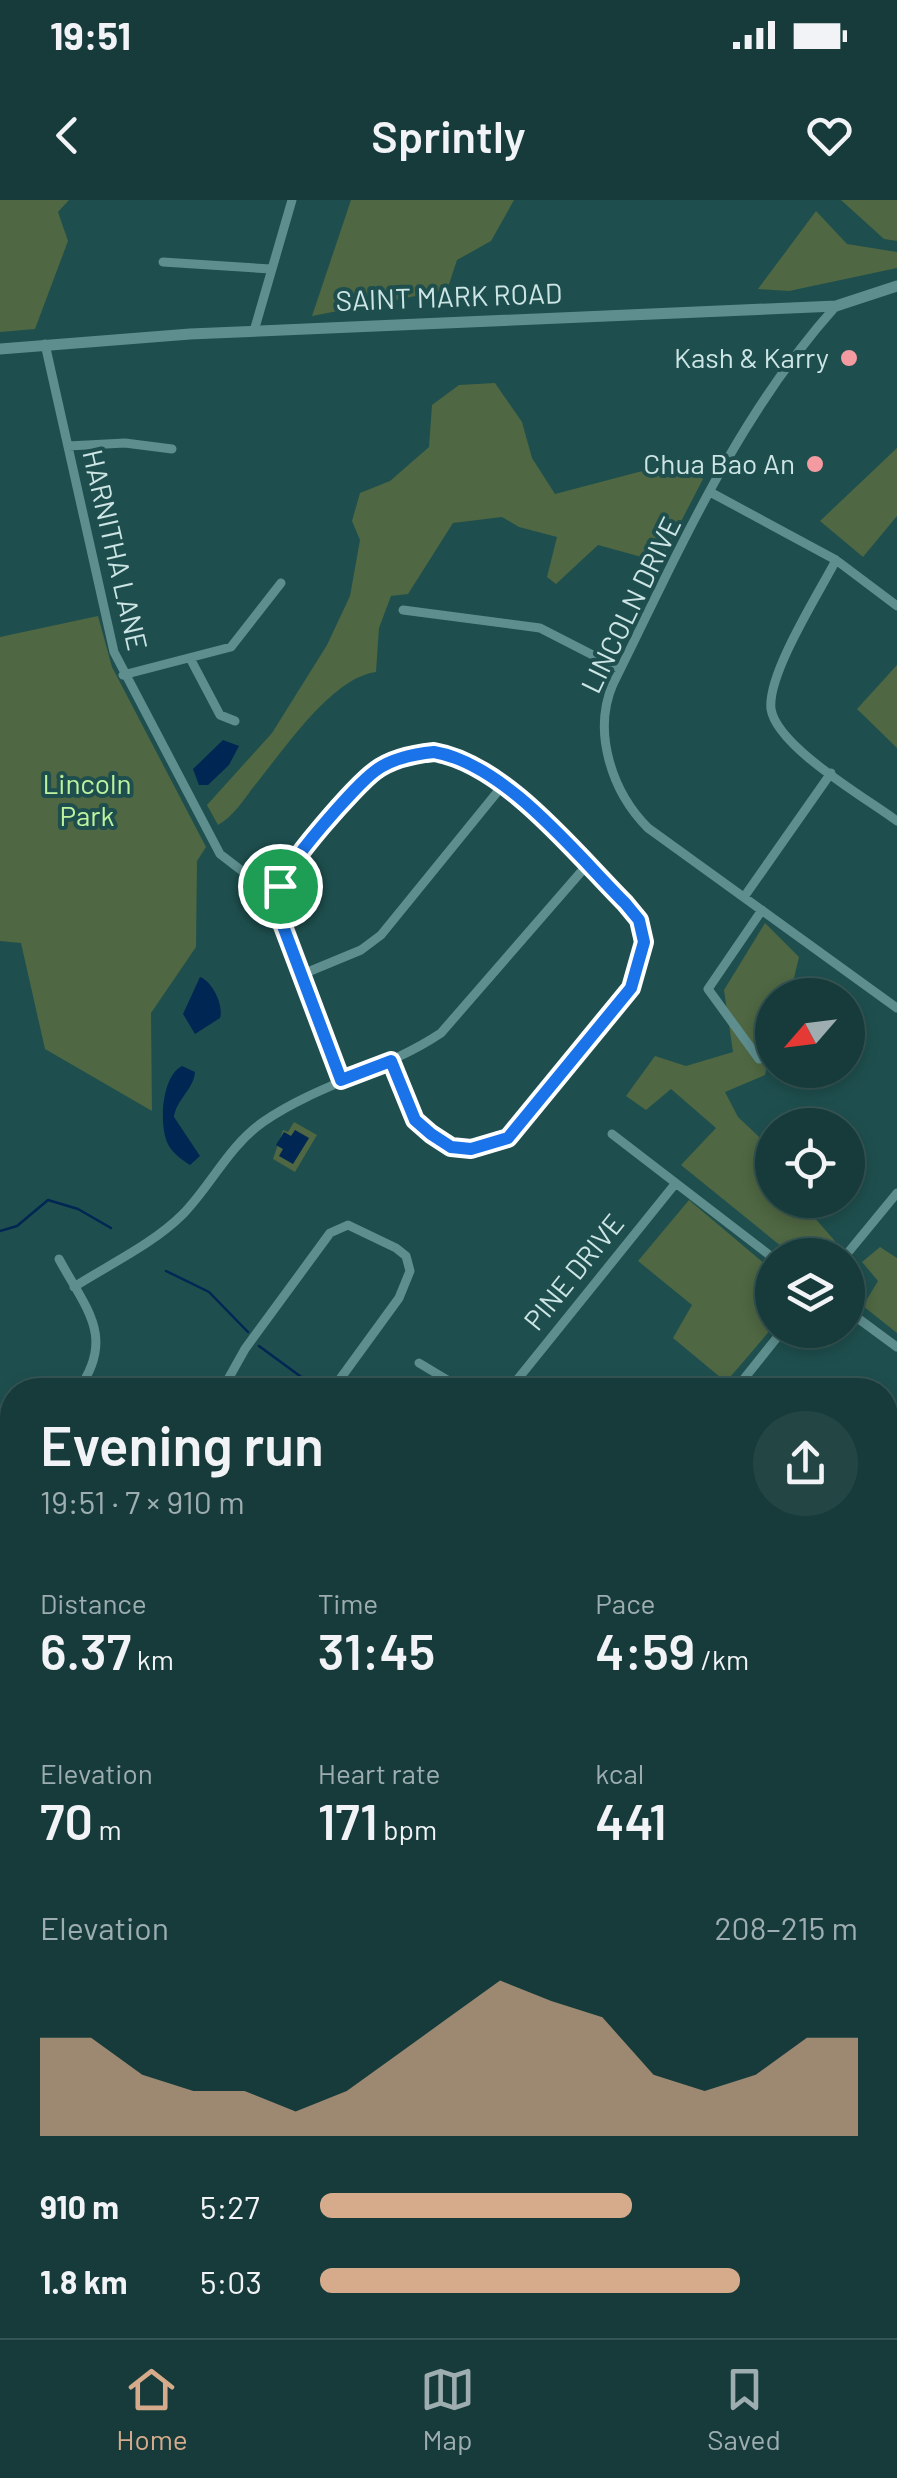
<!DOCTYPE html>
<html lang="en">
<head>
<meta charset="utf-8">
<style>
  body { margin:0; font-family:Barlow,sans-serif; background:#234645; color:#f1f3f6; height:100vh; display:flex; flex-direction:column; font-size:38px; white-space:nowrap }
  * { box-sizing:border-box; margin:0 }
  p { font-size:32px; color:#9eadaf }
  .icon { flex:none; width:55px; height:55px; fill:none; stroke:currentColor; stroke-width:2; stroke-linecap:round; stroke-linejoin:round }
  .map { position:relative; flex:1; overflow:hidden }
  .details { position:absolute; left:0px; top:1178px; width:898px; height:962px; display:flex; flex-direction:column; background:#163b3a; border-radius:40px 40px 0 0; box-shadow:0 5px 15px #0003,0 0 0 2px #355554 }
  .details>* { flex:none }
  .needle { width:65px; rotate:242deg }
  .fabs { position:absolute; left:755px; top:778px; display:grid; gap:20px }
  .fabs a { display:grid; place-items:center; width:110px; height:110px; border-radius:50%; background:#163b3a; box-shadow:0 5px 15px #0003,0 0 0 2px #355554; font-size:50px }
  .pin { position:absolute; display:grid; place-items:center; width:85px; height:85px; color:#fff; margin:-42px; border:5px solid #fff; border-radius:50%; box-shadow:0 2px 10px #0007 }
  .round { display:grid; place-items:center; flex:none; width:105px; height:105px; border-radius:52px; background:#234645 }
  .overview { display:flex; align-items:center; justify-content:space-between; height:170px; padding:0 40px }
  h1 { font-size:55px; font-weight:600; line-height:75px }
  .metrics { display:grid; grid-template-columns:repeat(3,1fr); gap:15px; height:170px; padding:10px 40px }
  .metrics div { display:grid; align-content:center }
  .metrics b { font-size:50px; font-weight:600 }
  .metrics small { font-size:28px; font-weight:400 }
  .metrics p { font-size:28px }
  .chart { height:280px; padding:20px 40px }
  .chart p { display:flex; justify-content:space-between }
  .chart svg { width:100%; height:180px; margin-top:10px; fill:#d6ab8b; opacity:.7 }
  ul { padding:0 40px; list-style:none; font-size:32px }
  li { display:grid; grid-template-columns:160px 120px 1fr; align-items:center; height:75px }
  li i { height:25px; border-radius:12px; background:#d6ab8b }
  .status { display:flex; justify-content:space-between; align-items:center; height:70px; padding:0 50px; background:#163b3a; direction:ltr }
  .status svg { height:28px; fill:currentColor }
  header { display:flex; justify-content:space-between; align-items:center; height:130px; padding:0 40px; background:#163b3a; font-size:45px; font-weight:600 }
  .dock { display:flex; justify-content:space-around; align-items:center; height:140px; border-top:2px solid #355554; background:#163b3a; font-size:28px; color:#9eadaf }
  .dock a { display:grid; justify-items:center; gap:5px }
  .dock .on { color:#d6ab8b }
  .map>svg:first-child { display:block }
  .green { fill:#4f6742 }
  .water { fill:#002653 }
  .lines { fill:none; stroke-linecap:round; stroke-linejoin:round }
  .stream { stroke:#002653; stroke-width:2.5 }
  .minor { stroke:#5e8e8e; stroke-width:9 }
  .tertiary { stroke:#5e8e8e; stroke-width:11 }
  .route-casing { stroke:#fff; stroke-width:20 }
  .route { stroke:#1a73e8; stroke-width:12 }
  .poi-dot { fill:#f49aa1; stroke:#1e4f4e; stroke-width:4 }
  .labels { text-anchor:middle; stroke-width:8; stroke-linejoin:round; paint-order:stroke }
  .street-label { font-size:28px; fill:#cde5e5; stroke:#1e4f4e }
  .poi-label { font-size:28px; fill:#cde5e5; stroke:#1e4f4e; text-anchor:end }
  .park-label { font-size:28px; fill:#bdf39f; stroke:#1e4f4e }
</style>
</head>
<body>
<div class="status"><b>19:51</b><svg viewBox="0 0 49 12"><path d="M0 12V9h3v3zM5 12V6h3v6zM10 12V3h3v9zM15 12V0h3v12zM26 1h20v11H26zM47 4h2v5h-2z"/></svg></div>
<header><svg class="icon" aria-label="back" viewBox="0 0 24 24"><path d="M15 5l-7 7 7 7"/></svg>Sprintly<svg class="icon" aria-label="heart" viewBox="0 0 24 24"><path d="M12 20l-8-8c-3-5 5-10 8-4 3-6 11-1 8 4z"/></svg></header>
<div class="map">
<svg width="897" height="2138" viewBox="0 0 897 2138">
  <rect width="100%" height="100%" fill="#1e4f4e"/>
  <path class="green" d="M 0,0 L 69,0 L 58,12 L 68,41 L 35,129 L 0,132 Z
    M 351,0 L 514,0 L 491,41 L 457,60 L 447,90 L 312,116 Z
    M 841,0 L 897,0 L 897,41 L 884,39 Z
    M 816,11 L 847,44 L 897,52 L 897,68 L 789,91 L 758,89 Z
    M 495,183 L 522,222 L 532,258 L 555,294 L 669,264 L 688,266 L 703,279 L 660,362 L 598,345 L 556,384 L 547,377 L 557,337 L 519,327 L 502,317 L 453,323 L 408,394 L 391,396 L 379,428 L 376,472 C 332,477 283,551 255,585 C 244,599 234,616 218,625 L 207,605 L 272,533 L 327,445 L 350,396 L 360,340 L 352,321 L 360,293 L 390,281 L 429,247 L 432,205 L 459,185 Z
    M 897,248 L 897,316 L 863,357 L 820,321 Z
    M 98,416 L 112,467 L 206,647 L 197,661 L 196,747 L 151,813 L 152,911 L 45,849 L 21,743 L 0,741 L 0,437 Z
    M 897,465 L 897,548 L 857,509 Z
    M 765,723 L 799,757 L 790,795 L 772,795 L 772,844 L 765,875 L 725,892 L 738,917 L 772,949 L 772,1000 L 799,1000 L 835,1041 L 821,1055 L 792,1055 L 681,965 L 716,928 L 671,889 L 646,910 L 626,896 L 655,856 L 686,866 L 733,852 L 724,790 Z
    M 294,922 L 317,935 L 295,972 L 273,959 L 283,930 L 288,932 Z
    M 689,1000 L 772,1070 L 772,1128 L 726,1182 L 673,1138 L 692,1105 L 638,1061 Z
    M 880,1047 L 897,1058 L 897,1133 L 863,1106 L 878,1081 L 862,1062 Z
    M 885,1498 L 897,1506 L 897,1855 L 885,1854 Z
    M 0,1822 L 12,1826 L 12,2128 L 711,2128 L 703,2138 L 0,2138 Z
    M 885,2035 L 897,2047 L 897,2138 L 794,2138 L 799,2128 L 885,2128 Z"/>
  <path class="water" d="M 223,540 L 239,546 L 229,565 L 208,585 L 199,585 L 193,569 Z
    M 200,777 C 212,781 224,805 220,818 L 195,834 L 183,814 Z
    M 182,866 L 195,872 C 194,889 176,900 174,917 L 200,956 L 190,965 C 182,960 170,951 167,942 C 159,922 162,876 182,866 Z
    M 295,930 L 309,938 L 293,964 L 279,956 L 283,949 L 276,945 L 284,932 L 291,936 Z"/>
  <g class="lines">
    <path class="stream" d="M 0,1031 L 17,1026 L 48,1000 L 78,1009 L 111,1028
      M 166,1071 L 209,1092 L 248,1132
      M 259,1146 L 319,1190
      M 885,1615 L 897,1625"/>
    <path class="minor" d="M 163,62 L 271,69
      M 836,106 C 737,216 678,353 613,484 C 592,532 612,592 648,628 L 897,808
      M 254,131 L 292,0
      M 45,144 L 114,452 L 220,654 L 246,674 L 280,686
      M 68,246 L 125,243 L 172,249
      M 710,292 L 836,360 L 897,406
      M 836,360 C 819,393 767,474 771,509 C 777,547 866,598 897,621
      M 403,410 L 540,428 L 620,469
      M 191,460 L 220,515 L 235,521
      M 123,475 L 231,447 L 281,383
      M 744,697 L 831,573
      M 303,774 L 361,750 L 381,735 L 503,585
      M 759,859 L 708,789 L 762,710
      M 341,881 L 283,726 L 280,686 C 294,659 316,636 335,612 C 408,522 456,542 532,612 C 564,642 594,673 625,703 C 649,733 643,754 631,788 L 508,937 C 437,977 413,915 391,861
      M 612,934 L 772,1057
      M 846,1055 L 897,993
      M 59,1059 C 86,1109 116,1137 78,1190
      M 74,1087 C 110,1064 153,1044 183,1014 C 212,984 228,947 263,922 C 318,884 386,870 441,833 L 587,665
      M 848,1111 L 897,1147
      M 419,1163 L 464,1190
      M 222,1190 L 245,1149 L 330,1033 L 348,1025 L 396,1048 L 406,1056 L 410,1071 L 399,1098 L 332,1190
      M 509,1190 L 675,984
      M 735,1190 L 783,1130
      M 0,1298 L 12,1281
      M 885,1440 L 897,1448
      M 0,1740 L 12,1738"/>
    <path class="tertiary" d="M 0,149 L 190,134 L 836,106 L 897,86
      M 0,1517 L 12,1522
      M 885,1866 L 897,1867"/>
  </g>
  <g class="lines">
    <defs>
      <path id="route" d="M 434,552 C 505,564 575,653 625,703 L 639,720 L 644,742 L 631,788 L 508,938 L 471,949 L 451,947 L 431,934 L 415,920 L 391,861 L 341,880 L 283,726 C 281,714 277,699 280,687 C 284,666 356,585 375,571 C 392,558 414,554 434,552 Z"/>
    </defs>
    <use href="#route" class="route-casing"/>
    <use href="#route" class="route"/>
  </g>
  <g class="poi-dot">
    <circle cx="849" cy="158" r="10"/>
    <circle cx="815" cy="264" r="10"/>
  </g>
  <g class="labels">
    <g class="street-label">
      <text transform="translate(449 97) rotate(-2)" y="10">SAINT MARK ROAD</text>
      <text transform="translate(115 350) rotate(77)" y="10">HARNITHA LANE</text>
      <text transform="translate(631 405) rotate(-64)" y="10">LINCOLN DRIVE</text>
      <text transform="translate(574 1072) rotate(-51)" y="10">PINE DRIVE</text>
    </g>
    <g class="poi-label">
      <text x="829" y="168">Kash &amp; Karry</text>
      <text x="795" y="274">Chua Bao An</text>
    </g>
    <g class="park-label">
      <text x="87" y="594">Lincoln<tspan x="87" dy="32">Park</tspan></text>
    </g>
  </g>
</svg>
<div class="fabs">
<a><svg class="needle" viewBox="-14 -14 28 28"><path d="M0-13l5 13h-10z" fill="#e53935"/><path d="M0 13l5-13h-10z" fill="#9eadaf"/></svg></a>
<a><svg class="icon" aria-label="locate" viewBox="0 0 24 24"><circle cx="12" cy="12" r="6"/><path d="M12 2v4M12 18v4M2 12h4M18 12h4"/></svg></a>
<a><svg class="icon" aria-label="layers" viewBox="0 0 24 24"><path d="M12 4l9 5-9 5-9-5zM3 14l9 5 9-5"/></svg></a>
</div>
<div class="pin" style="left:280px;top:686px;background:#1e9e55"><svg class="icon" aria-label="arrive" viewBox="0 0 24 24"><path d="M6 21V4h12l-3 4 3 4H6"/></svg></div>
<section class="details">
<div class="overview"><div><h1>Evening run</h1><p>19:51 · 7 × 910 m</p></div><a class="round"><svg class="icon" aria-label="share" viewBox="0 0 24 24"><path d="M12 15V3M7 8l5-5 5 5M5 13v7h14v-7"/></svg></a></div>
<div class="metrics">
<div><p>Distance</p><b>6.37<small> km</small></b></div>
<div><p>Time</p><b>31:45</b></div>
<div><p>Pace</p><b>4:59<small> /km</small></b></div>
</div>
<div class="metrics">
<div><p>Elevation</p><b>70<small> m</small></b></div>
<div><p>Heart rate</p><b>171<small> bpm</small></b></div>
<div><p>kcal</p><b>441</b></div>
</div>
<div class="chart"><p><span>Elevation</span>208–215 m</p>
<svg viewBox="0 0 160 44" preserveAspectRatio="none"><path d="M0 44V20L10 20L20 29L30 33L40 33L50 38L60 33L70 24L80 15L90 6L100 11L110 15L120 29L130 33L140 29L150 20L160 20V44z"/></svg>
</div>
<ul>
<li><b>910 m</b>5:27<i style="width:58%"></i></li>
<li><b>1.8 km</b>5:03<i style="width:78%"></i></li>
</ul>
</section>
</div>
<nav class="dock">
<a class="on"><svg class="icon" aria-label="home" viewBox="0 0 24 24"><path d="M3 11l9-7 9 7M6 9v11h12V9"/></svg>Home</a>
<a><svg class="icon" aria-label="map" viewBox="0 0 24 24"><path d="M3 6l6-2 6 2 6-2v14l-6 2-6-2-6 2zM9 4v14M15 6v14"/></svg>Map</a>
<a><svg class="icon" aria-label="saved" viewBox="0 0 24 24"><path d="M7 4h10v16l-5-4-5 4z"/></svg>Saved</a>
</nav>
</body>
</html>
